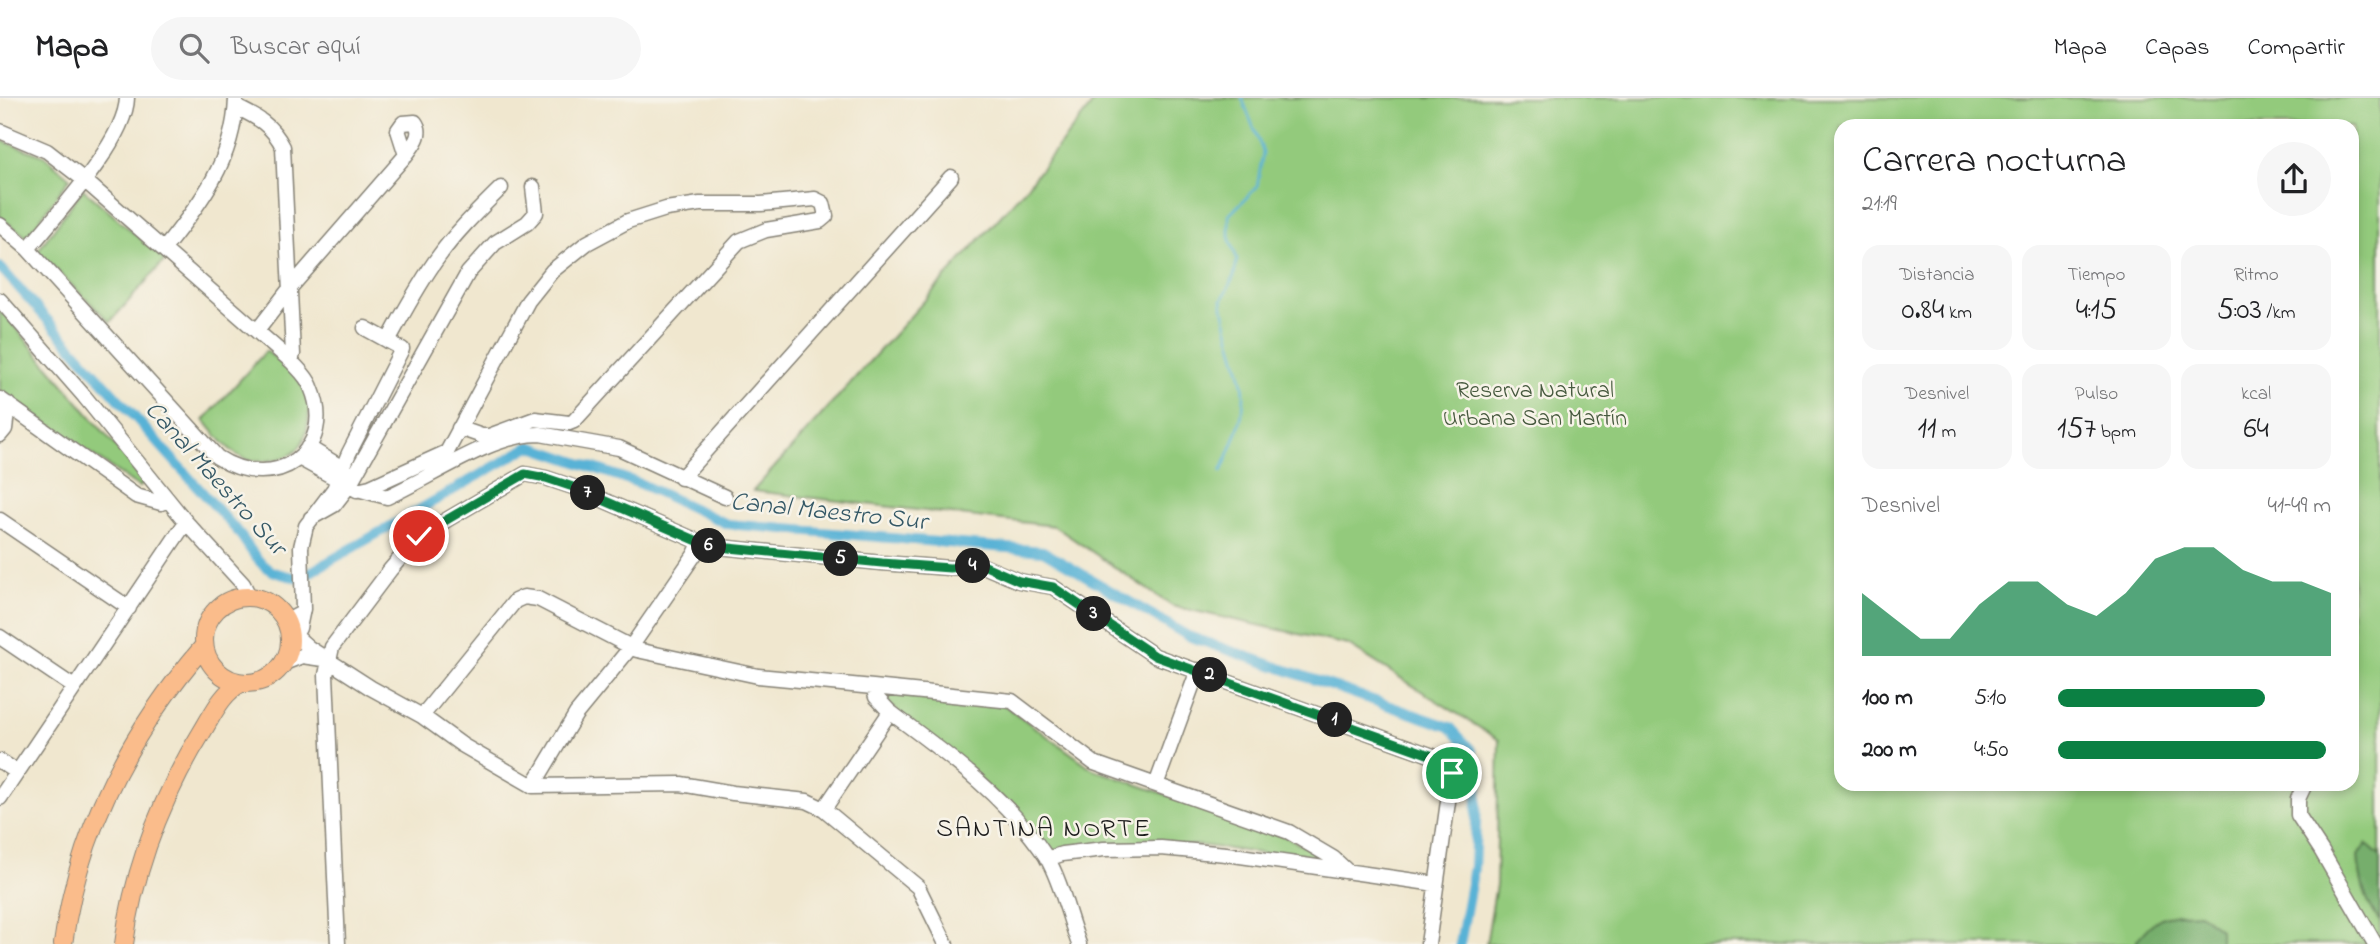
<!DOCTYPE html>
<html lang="es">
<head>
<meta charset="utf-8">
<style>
  body { margin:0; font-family:"Indie Flower",sans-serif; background:#f6f6f6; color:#202124; height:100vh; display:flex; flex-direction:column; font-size:26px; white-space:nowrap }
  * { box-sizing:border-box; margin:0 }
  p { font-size:23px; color:#757577 }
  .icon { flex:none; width:38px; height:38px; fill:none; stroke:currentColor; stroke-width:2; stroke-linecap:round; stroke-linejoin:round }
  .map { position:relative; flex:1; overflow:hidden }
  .panel { position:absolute; left:1834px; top:21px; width:525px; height:672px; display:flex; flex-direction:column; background:#fff; border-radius:21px; box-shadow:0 4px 10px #0003 }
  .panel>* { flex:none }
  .pin { position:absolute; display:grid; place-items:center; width:60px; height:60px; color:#fff; margin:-30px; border:4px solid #fff; border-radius:50%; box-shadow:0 2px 7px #0007 }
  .km { position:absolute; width:35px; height:35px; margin:-18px; border-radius:50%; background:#222; color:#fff; font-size:19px; line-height:35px; text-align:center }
  .round { display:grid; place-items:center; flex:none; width:74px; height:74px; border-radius:37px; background:#f6f6f6 }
  .head { display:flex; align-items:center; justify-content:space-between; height:119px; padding:0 28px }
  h1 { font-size:38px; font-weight:600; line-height:52px }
  .stats { display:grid; grid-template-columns:repeat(3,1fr); gap:10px; height:119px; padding:7px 28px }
  .stats div { display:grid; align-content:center; border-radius:18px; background:#f6f6f6; text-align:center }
  .stats b { font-size:30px; font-weight:600 }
  .stats small { font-size:19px; font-weight:400 }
  .stats p { font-size:19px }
  .chart { height:196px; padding:14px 28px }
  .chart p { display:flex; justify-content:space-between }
  .chart svg { width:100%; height:126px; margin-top:7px; fill:#0b8043; opacity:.7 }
  ul { padding:0 28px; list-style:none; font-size:23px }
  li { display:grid; grid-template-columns:112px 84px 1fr; align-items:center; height:52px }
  li i { height:18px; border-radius:9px; background:#0b8043 }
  header { display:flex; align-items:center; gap:42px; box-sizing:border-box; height:98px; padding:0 35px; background:#fff; border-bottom:2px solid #e0e0e0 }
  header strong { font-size:33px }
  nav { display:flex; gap:38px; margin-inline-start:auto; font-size:24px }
  .search { width:490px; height:63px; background:#f6f6f6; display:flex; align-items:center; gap:18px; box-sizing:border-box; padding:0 24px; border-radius:38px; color:#757577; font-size:26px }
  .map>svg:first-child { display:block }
  .green { fill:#93ca7c; stroke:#58734c; stroke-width:2; fill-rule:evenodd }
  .forest { fill:#76ae6c; stroke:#496544; stroke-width:2 }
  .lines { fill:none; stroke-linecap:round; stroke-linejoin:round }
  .stream { stroke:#58b2d6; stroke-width:2.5 }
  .canal { stroke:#58b2d6; stroke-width:10 }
  .minor-casing { stroke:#868276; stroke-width:17 }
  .major-casing { stroke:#868276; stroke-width:20 }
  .minor { stroke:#fff; stroke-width:14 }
  .major { stroke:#fabc8b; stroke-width:18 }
  .route-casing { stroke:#fff; stroke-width:14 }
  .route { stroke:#0b8043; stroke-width:9 }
  .labels { text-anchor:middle; stroke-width:5; stroke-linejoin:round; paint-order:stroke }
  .park-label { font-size:24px; fill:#46593e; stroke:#f7f3e8 }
  .water-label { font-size:26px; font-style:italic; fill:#345866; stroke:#f7f3e8 }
  .neighbourhood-label { font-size:26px; letter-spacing:2px; fill:#1c1c1c; stroke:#f7f3e8 }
</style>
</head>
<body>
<header>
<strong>Mapa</strong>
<div class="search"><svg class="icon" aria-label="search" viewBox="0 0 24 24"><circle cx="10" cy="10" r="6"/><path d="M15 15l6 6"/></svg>Buscar aquí</div>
<nav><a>Mapa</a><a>Capas</a><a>Compartir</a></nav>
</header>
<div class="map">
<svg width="2380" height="846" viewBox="0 0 2380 846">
  <rect width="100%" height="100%" fill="#f7f3e8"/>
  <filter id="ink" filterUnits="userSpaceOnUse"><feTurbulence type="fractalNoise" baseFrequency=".0143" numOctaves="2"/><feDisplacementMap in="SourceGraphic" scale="14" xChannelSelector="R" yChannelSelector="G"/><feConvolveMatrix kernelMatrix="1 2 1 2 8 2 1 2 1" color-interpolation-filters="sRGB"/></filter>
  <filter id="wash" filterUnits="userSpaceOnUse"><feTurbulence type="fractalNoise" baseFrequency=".00686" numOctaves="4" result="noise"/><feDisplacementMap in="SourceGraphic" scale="28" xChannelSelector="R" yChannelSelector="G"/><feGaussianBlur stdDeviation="1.57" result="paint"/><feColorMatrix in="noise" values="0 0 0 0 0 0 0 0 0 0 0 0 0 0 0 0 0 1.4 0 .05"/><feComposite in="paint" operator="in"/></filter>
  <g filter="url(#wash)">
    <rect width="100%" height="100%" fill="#f0e7cf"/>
    <path class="green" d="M 1097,0 L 2380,0 L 2380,846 L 1486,846 L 1496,787 L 1499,642 L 1348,547 L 1172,508 L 1054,428 L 753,393 L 1025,91 ZM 1841,28 L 2352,28 L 2352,686 L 1841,686 Z
      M 0,42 L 44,58 L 70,80 L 27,139 L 0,119 Z
      M 83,91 L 165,162 L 110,224 L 37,154 Z
      M 0,211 L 146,384 L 139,389 L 0,293 Z
      M 266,253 C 281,264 296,274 305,291 C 313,307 309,341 296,353 C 286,362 261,365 248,362 C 232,358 214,335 204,322 Z
      M 884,595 L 1004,607 L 1093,671 L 1285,738 L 1324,759 L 1320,763 L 1198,747 L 1050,754 L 884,601 Z"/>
    <path class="forest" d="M 2366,746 L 2380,758 L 2380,824 C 2365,803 2360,783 2358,758 Z
      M 2199,815 L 2220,831 L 2220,846 L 2137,846 L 2137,842 C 2159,814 2167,817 2199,815 Z"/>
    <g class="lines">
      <path class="stream" d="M 1221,374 C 1232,348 1248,315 1243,286 C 1237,258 1225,230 1222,202 L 1234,178 L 1237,161 L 1229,139 L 1229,117 L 1257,89 L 1263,54 L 1242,0"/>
      <path class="canal" d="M 0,169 L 239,435 C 260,465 261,475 300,480 L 530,348 L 641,386 L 727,426 L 1043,453 L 1188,538 L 1450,629 L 1472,653 L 1478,680 L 1474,769 L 1460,846"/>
    </g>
  </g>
  <g filter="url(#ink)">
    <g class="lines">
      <defs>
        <path id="minor" d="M 236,9 C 257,19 272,27 283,49 L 293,256 L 291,263
          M 0,33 L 47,53 L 83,81 L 291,263 C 298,271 307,278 311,289 C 338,353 275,397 217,359 L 28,151 L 0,127
          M 28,151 C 56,117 126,42 127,0
          M 164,151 C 200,106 234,62 236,1
          M 0,202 L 84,298 L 186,424 L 243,486 L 249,498
          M 365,230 L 394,246
          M 257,233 L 291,189 L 406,57 C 413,47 424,36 415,24 L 403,25 L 398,32 L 406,57
          M 388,243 C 404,214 419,185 439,158 C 457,133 479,112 501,90
          M 0,301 L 136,398 L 161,405 L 168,402
          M 0,337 L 5,331 L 8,306
          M 308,349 L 349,374
          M 299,360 L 357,392 L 370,389 L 447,354 L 528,203 L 552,173 L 587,145 L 628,123 L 666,111 L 700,106 L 761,106 L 815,101 L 823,105 L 826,118 L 820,123 L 766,132 L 739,143 L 574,323 L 569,325 L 535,321 L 489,338 L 482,338 L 459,330
          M 681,380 L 951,79
          M 361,392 L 387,399 C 432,379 491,336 540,336 L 619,350 L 725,399
          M 311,420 L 334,407 L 348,389 L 468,175 L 495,145 L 527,125 L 536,115 L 533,89
          M 0,422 L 129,510
          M 287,523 L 302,515
          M 290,533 L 309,550 L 371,590 L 422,618 L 462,647 L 533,688 L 681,686 L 733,695 L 807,703 L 824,711 L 918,789 L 946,846
          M 0,539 L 74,589
          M 290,546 L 299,530 L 303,511 L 301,449 L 306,428 L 334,391 L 349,355 L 402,251
          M 284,565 L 302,558 L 323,561
          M 873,589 L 1012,603 L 1094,665 L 1289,734 L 1333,760 L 1347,773
          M 890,614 C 947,656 1007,699 1047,760 C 1061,783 1069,820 1079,846
          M 422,618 L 515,503 L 524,499 L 538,501 L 637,552 L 758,578 L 873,589 L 876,599 L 890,614 L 824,711
          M 0,663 L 17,674
          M 2305,686 L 2298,701 L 2298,717 L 2321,752 L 2375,846
          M 1156,687 L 1198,572
          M 533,688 L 576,616 L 631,549 L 695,456 L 700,445
          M 0,700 L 186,424
          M 1047,761 L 1062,756 L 1104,751 L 1161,750 L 1226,756 L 1436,786
          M 338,846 L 326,577 L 332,549 L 390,472 L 419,438 L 525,376 L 546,380 L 573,389 L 709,448 L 882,465 L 950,470 L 983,468 L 1019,483 L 1053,489 L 1155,558 L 1444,662 L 1449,665 L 1452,675 L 1428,846"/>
        <path id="major" d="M204 542a43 43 0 1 1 86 0a43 43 0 1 1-86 0Z
          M 63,846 C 78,734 130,634 203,549
          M 124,846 C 134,770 162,699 202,634 C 213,616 222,595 241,585"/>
      </defs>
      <use href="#minor" class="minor-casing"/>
      <use href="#major" class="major-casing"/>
      <use href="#minor" class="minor"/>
      <use href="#major" class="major"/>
    </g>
  </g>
  <g class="lines" filter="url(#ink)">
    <defs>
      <path id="route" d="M 419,438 L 525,376 L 546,380 L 573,389 L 709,448 L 882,465 L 950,470 L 983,467 L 1019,483 L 1053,489 L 1155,558 L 1444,662 L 1449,666 L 1452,675"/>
    </defs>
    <use href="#route" class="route-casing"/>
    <use href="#route" class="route"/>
  </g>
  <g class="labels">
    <g class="park-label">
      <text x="1535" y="299">Reserva Natural<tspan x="1535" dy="28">Urbana San Martín</tspan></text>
    </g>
    <g class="water-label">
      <text transform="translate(217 379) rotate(48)" y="9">Canal Maestro Sur</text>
      <text transform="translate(829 412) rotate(6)" y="9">Canal Maestro Sur</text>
    </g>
    <g class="neighbourhood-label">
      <text x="1044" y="738">SANTINA NORTE</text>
    </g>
  </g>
</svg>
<div class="pin" style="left:1452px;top:675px;background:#1e9e55"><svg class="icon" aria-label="arrive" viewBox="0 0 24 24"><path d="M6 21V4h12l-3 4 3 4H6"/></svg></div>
<div class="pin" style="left:419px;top:438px;background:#d93025"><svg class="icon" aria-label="check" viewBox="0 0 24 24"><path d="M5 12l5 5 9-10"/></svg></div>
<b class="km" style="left:1335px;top:622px">1</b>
<b class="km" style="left:1210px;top:577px">2</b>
<b class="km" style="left:1094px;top:516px">3</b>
<b class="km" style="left:973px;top:468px">4</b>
<b class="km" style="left:841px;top:461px">5</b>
<b class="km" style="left:709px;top:448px">6</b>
<b class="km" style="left:588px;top:395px">7</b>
<section class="panel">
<div class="head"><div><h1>Carrera nocturna</h1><p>21:19</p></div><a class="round"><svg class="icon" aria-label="share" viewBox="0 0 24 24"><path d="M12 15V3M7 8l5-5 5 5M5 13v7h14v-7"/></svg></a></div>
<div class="stats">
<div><p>Distancia</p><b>0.84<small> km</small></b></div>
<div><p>Tiempo</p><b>4:15</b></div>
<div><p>Ritmo</p><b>5:03<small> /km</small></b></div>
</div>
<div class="stats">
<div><p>Desnivel</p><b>11<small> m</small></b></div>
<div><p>Pulso</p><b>157<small> bpm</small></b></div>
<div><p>kcal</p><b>64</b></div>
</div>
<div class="chart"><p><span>Desnivel</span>41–49 m</p>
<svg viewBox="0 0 160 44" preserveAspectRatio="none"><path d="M0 44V22L10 30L20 38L30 38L40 26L50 18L60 18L70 26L80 30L90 22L100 10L110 6L120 6L130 14L140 18L150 18L160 22V44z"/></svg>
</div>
<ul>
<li><b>100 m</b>5:10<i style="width:76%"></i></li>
<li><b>200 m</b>4:50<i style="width:98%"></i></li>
</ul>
</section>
</div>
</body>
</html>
